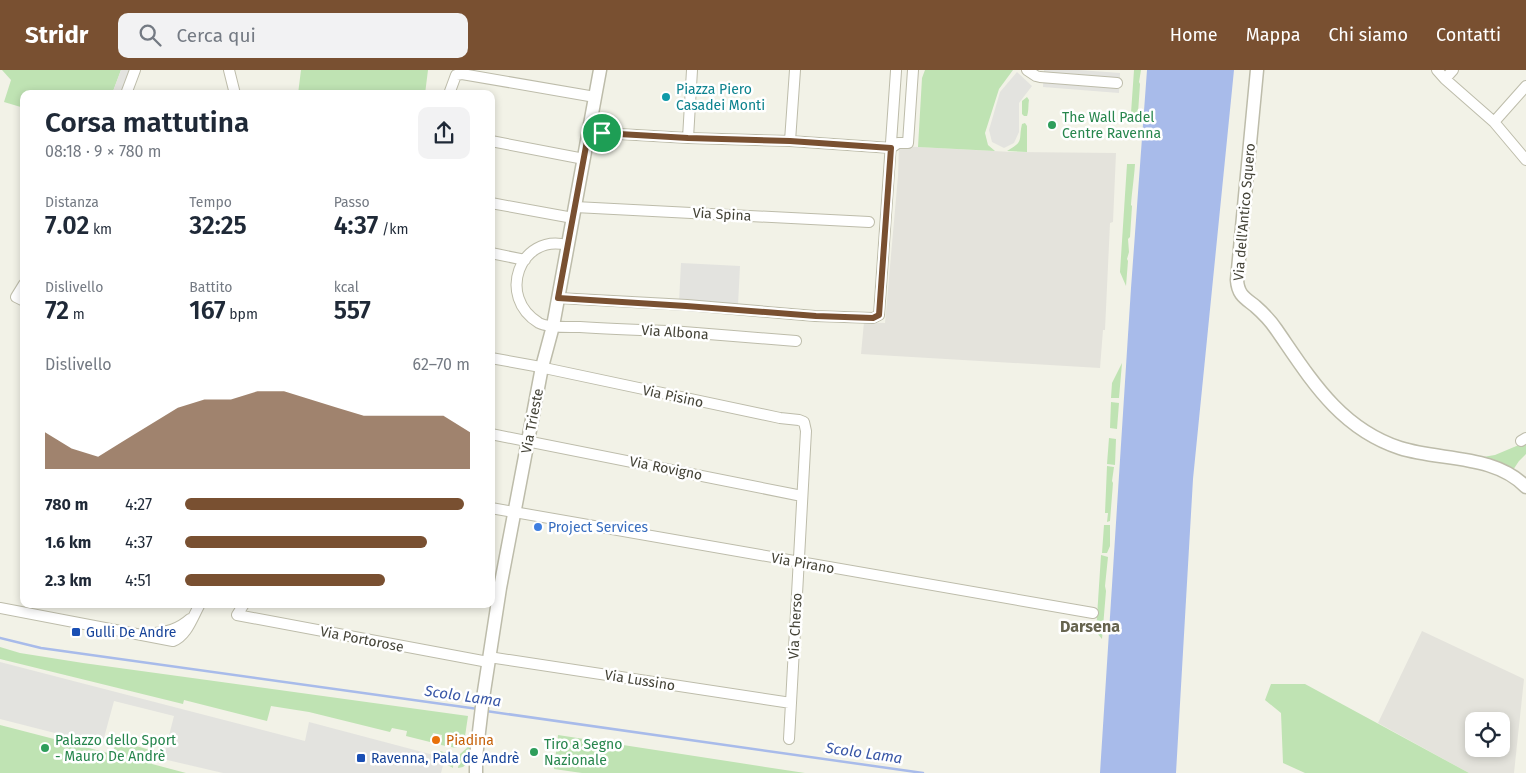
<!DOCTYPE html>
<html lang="it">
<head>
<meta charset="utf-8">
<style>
  body { margin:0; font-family:"Fira Sans",sans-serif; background:#f2f2f3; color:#1f2937; height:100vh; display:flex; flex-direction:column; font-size:19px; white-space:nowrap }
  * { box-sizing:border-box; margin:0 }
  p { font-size:16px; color:#747a83 }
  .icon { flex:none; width:28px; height:28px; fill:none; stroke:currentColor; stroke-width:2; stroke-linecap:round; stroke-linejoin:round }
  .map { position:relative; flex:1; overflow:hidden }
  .details { position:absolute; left:20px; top:20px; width:475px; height:518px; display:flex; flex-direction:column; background:#fff; border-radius:10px; box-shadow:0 2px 8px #0003 }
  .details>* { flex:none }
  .controls { position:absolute; left:1465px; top:642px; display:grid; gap:10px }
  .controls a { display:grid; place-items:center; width:45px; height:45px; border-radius:10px; background:#fff; box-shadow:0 2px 8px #0003; font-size:25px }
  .pin { position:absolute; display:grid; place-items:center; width:42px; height:42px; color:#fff; margin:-21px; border:2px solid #fff; border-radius:50%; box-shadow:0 1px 5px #0007 }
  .round { display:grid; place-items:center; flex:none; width:52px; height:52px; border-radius:10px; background:#f2f2f3 }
  .headline { display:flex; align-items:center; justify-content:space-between; height:85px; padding:0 25px }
  h1 { font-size:28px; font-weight:600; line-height:38px }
  .figures { display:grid; grid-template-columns:repeat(3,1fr); gap:8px; height:85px; padding:5px 25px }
  .figures div { display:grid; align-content:center }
  .figures b { font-size:25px; font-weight:600 }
  .figures small { font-size:14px; font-weight:400 }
  .figures p { font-size:14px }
  .chart { height:140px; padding:10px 25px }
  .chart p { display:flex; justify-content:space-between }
  .chart svg { width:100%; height:90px; margin-top:5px; fill:#795031; opacity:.7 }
  ul { padding:0 25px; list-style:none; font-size:16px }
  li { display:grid; grid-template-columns:80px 60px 1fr; align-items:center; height:38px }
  li i { height:12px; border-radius:6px; background:#795031 }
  header { display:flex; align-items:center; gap:30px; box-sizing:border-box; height:70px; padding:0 25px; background:#795031; color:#fff }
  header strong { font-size:24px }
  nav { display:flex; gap:28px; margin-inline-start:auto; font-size:18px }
  .search { width:350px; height:45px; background:#f2f2f3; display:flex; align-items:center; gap:12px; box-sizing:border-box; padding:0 18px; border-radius:10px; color:#747a83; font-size:19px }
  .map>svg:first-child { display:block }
  .industrial { fill:#e4e3dc; fill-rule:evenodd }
  .green { fill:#bfe3b3 }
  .parking { fill:#e3e3df }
  .water { fill:#a8bbea }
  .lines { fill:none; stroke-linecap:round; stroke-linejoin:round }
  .stream { stroke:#a8bbea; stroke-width:2.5 }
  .minor-casing { stroke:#bdbcaa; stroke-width:12 }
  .tertiary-casing { stroke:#bdbcaa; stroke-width:15 }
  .minor { stroke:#fff; stroke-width:10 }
  .tertiary { stroke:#fff; stroke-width:12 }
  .route-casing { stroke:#fff; stroke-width:10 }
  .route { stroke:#795031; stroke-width:6 }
  .culture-dot { fill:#0f9aa8; stroke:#fff; stroke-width:2 }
  .leisure-dot { fill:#2e9e5b; stroke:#fff; stroke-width:2 }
  .shop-dot { fill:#3f7fe0; stroke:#fff; stroke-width:2 }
  .transit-dot { fill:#1a4fb4; stroke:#fff; stroke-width:2 }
  .food-dot { fill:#e8710a; stroke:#fff; stroke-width:2 }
  .labels { text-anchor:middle; stroke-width:5; stroke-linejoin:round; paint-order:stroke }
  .culture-label { font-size:14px; fill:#0d838f; stroke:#fff; text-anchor:start }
  .leisure-label { font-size:14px; fill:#27864d; stroke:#fff; text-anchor:start }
  .street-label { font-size:14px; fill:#444337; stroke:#fff }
  .shop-label { font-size:14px; fill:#366cbe; stroke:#fff; text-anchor:start }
  .transit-label { font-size:14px; fill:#164399; stroke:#fff; text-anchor:start }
  .food-label { font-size:14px; fill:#c56008; stroke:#fff; text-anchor:start }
  .water-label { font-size:15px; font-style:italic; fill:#3957a7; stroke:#fff }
  .quarter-label { font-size:16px; font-weight:bold; fill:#66644f; stroke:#fff }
</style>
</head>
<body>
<header>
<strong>Stridr</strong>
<div class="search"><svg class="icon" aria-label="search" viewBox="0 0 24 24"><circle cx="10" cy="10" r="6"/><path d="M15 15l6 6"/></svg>Cerca qui</div>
<nav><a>Home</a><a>Mappa</a><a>Chi siamo</a><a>Contatti</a></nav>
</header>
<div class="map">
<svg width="1526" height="703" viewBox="0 0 1526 703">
  <rect width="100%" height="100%" fill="#f2f2e7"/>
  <path class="industrial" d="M 899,76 L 1012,82 L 1116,83 L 1113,152 L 1110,153 L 1105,260 L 1103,260 L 1100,298 L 861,284 L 864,252 L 885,253 L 898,106 Z
    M 1422,561 L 1524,609 L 1514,703 L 1469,703 L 1378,653 ZM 1474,651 L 1501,651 L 1501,679 L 1474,679 Z"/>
  <path class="green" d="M 2,0 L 121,0 L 112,24 L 24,24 L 24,38 L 4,32 L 11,10 Z
    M 301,0 L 428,0 L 425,24 L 298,24 Z
    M 925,0 L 1013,0 L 999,19 L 985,63 L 988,75 L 995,81 L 918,77 L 922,8 Z
    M 1134,0 L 1141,0 L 1139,12 L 1140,14 L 1138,43 L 1137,44 L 1131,43 Z
    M 1027,27 L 1029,30 C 1028,35 1029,41 1027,46 L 1024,46 L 1022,44 L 1022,31 Z
    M 1025,53 L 1027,56 L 1027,82 L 1007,81 C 1025,71 1018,70 1022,54 Z
    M 1127,94 L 1135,94 C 1134,109 1132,121 1131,135 L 1132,136 L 1130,167 L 1128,169 L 1129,182 L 1127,189 L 1128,191 L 1126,216 L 1120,202 Z
    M 1122,293 L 1119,328 L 1111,328 L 1112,313 Z
    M 1111,332 L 1119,333 L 1117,359 L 1110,358 Z
    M 1109,368 L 1116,369 L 1115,395 L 1107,394 Z
    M 1526,372 L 1526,384 L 1519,391 L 1513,400 L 1477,388 L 1495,385 Z
    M 1107,396 L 1114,397 L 1112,411 L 1113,413 L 1110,451 L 1107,452 L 1108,443 L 1105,443 Z
    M 1104,455 L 1110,455 L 1110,476 L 1107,483 L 1102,483 Z
    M 1101,485 L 1108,487 L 1105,516 L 1106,521 L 1102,569 L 1096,562 Z
    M 0,577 L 20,583 L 83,593 L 468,646 L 464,673 L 456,678 L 441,675 L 442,665 L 433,663 L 430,672 L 406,666 L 407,661 L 392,658 L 390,662 L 309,642 L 271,636 L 267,651 L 184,630 L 183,634 L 0,589 Z
    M 1271,614 L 1305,614 L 1469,703 L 1305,703 L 1283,693 L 1281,643 L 1265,630 Z
    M 0,655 L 112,684 L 115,676 L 121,677 L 122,672 L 150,680 L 149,684 L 154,685 L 152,694 L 186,703 L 0,703 Z
    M 558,665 L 805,703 L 582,703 L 554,699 Z
    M 471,668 L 469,691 L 463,697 L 458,698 L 460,684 L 468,677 Z
    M 440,681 L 454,685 L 453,698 L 446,694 L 445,689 L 439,687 Z"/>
  <path class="parking" d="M 121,0 L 130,0 L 121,24 L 112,24 Z
    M 1044,0 L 1079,0 L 1120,3 L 1119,23 L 1043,17 Z
    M 1017,2 L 1032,16 L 1019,33 L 1019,62 L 1014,73 L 1004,78 L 992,72 L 989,60 L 1000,22 Z
    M 681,193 L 740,196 L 738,235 L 679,232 Z
    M 0,592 L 305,671 L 309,652 L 445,688 L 441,703 L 223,703 L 163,689 L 174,646 L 114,631 L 102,675 L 0,649 Z"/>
  <path class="water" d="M 1147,0 L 1234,0 L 1193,409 L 1176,703 L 1100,703 L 1131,218 Z"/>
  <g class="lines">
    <path class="stream" d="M 0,568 L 41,578 L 478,639
      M 486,641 L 923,703"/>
    <defs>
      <path id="minor" d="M 229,0 L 235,24
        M 1027,0 L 1036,6 L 1040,7 L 1117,13
        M 1437,0 L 1445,9 L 1494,52 L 1526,90
        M 1445,9 L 1453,0
        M 126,24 L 135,0
        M 449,24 L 456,5 L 462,4 L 595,27
        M 1494,52 L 1526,16
        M 589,60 L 602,63 L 688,68 L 790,71 L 891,78
        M 688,68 L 692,0
        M 491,71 L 584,89
        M 790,71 L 795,0
        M 891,78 L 898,73 L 908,73 L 913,0
        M 491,133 L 573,148
        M 575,137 L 869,152
        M 567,175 C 520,163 496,227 539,253 C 548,258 569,257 580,257 C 610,259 641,260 671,261 C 713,264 754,268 796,271
        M 491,183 L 525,190
        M 24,214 L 16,227 L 24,231
        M 558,228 L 687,235 L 815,246 L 873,248 L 879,245 L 896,1
        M 491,288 L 535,296 L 780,348 L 799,350 L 804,352 L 806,361 L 789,669
        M 491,364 L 802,426
        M 1521,371 L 1526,368
        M 491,438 L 1093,543
        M 244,534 L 237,545 L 488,592
        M 0,538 L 173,571 C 187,566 193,546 200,534
        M 151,563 C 165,564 180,558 190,549
        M 489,587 L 791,633"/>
      <path id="tertiary" d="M 1257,0 L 1237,210 C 1238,225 1245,228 1255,236 C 1263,243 1270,250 1276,259 C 1310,308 1339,358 1400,378 C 1441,391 1494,384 1526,417
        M 476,703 L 476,687 L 483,628 L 500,518 L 542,297 L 553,256 L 600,0"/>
    </defs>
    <use href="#minor" class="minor-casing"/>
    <use href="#tertiary" class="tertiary-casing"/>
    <use href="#minor" class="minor"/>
    <use href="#tertiary" class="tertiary"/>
  </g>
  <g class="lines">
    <defs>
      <path id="route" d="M 589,60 L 602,63 L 688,68 L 790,71 L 891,78 L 879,245 L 873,248 L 816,246 L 686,236 L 558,228 Z"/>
    </defs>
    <use href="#route" class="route-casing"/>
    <use href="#route" class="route"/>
  </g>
  <circle class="culture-dot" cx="666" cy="27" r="5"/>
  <g class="leisure-dot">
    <circle cx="1052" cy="55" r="5"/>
    <circle cx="45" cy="678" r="5"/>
    <circle cx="534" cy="682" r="5"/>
  </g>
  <circle class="shop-dot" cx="538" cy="457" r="5"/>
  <g class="transit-dot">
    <rect x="71" y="557" width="10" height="10" rx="2.5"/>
    <rect x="356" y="683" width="10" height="10" rx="2.5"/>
  </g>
  <circle class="food-dot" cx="436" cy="670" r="5"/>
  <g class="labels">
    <g class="culture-label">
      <text x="676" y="24">Piazza Piero<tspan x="676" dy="16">Casadei Monti</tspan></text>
    </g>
    <g class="leisure-label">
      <text x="1062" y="52">The Wall Padel<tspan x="1062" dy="16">Centre Ravenna</tspan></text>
      <text x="55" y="675">Palazzo dello Sport<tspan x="55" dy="16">- Mauro De Andrè</tspan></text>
      <text x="544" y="679">Tiro a Segno<tspan x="544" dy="16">Nazionale</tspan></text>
    </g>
    <g class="street-label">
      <text transform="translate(1244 142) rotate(-85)" y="5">Via dell'Antico Squero</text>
      <text transform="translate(722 144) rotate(3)" y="5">Via Spina</text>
      <text transform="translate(675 262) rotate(4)" y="5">Via Albona</text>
      <text transform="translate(673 326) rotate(12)" y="5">Via Pisino</text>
      <text transform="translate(532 351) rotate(-79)" y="5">Via Trieste</text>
      <text transform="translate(666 398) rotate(11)" y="5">Via Rovigno</text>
      <text transform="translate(803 493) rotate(10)" y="5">Via Pirano</text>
      <text transform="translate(795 556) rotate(-87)" y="5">Via Cherso</text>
      <text transform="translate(362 569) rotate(11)" y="5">Via Portorose</text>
      <text transform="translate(640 610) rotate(9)" y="5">Via Lussino</text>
    </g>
    <g class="shop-label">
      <text x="548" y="462">Project Services</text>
    </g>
    <g class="transit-label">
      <text x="86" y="567">Gulli De Andre</text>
      <text x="371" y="693">Ravenna, Pala de Andrè</text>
    </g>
    <g class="food-label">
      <text x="446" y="675">Piadina</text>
    </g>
    <g class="water-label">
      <text transform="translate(463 626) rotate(8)" y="5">Scolo Lama</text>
      <text transform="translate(864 683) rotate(8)" y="5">Scolo Lama</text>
    </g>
    <g class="quarter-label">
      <text x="1090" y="562">Darsena</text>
    </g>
  </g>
</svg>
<div class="controls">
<a><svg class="icon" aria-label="locate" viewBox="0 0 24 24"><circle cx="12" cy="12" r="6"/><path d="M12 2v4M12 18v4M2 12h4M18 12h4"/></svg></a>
</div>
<div class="pin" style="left:602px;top:63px;background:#1e9e55"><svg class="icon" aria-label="arrive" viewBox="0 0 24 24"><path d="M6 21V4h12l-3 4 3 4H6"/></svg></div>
<section class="details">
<div class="headline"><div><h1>Corsa mattutina</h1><p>08:18 · 9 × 780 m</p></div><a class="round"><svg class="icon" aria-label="share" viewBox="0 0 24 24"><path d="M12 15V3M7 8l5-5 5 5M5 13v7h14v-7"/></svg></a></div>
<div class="figures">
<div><p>Distanza</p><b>7.02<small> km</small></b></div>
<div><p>Tempo</p><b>32:25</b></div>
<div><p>Passo</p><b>4:37<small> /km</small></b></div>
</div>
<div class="figures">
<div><p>Dislivello</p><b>72<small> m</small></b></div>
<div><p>Battito</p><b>167<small> bpm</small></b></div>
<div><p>kcal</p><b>557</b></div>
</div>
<div class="chart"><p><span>Dislivello</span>62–70 m</p>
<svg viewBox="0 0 160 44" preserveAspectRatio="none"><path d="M0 44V26L10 34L20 38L30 30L40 22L50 14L60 10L70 10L80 6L90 6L100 10L110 14L120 18L130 18L140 18L150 18L160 26V44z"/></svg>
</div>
<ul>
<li><b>780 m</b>4:27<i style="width:98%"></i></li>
<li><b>1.6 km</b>4:37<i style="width:85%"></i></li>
<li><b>2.3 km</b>4:51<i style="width:70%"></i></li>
</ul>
</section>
</div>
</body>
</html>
